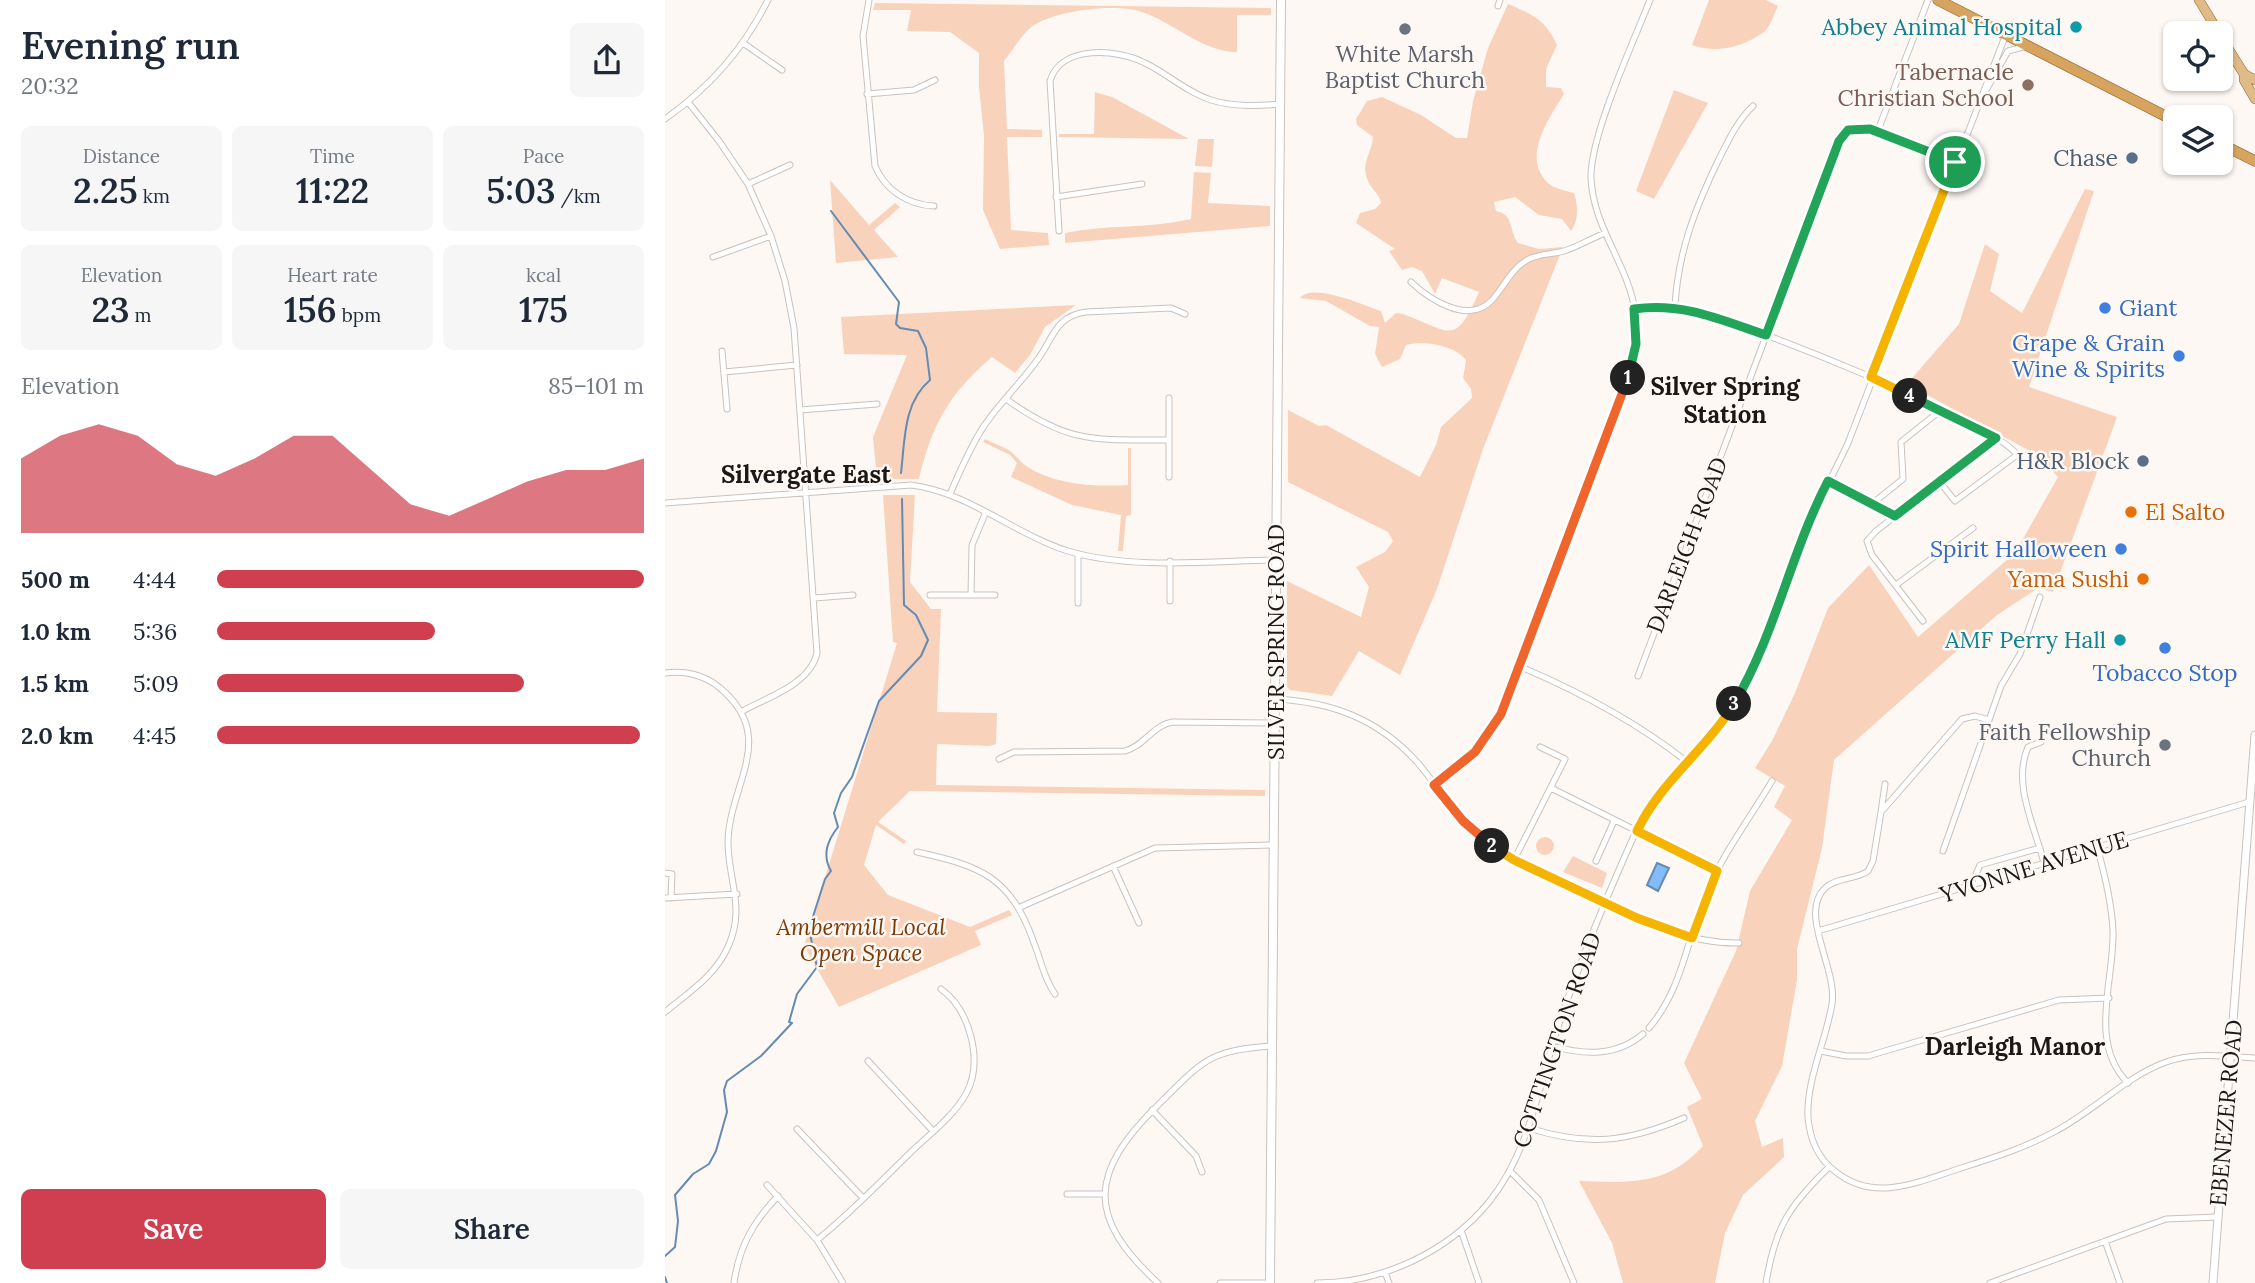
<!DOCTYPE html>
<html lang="en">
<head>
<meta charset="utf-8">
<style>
  body { margin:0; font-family:Lora,serif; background:#f6f6f7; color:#1f2937; height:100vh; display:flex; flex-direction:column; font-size:26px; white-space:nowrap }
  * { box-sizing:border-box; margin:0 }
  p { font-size:23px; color:#747a83 }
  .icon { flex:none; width:38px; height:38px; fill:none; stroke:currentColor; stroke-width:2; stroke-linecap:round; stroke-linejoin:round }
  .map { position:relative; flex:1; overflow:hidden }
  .drawer { display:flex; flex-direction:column; background:#fff; width:665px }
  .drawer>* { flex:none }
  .tools { position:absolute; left:1498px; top:21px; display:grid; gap:14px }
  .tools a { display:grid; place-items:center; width:70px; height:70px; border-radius:10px; background:#fff; box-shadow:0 2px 5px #0004; font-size:35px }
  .pin { position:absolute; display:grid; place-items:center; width:60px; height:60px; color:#fff; margin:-30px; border:4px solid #fff; border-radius:50%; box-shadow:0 2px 7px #0007 }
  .km { position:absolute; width:35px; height:35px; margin:-18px; border-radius:50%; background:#222; color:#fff; font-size:19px; line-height:35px; text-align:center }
  .round { display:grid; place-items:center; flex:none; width:74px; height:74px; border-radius:10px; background:#f6f6f7 }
  .head { display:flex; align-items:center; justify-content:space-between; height:119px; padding:0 21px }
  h1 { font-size:38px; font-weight:600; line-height:52px }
  .metrics { display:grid; grid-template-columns:repeat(3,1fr); gap:10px; height:119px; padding:7px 21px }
  .metrics div { display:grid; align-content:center; border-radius:10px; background:#f6f6f7; text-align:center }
  .metrics b { font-size:35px; font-weight:600 }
  .metrics small { font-size:19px; font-weight:400 }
  .metrics p { font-size:19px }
  .chart { height:196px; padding:14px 21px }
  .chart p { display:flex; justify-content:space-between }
  .chart svg { width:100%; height:126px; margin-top:7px; fill:#cf3f50; opacity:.7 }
  .primary-button { display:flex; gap:14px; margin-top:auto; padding:14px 21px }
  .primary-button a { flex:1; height:80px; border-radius:10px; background:#cf3f50; color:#fff; font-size:28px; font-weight:600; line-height:80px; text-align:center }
  .primary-button a+a { background:#f6f6f7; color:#1f2937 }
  ul { padding:0 21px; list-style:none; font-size:23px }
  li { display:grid; grid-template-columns:112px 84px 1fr; align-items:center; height:52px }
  li i { height:18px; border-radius:9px; background:#cf3f50 }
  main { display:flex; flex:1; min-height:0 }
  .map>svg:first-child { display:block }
  .green { fill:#f9d2bc }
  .water { fill:#84bcf8; stroke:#648bb4; stroke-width:2 }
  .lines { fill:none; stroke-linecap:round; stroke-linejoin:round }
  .stream { stroke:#648bb4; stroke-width:2 }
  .minor-casing { stroke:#cac2bd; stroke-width:7 }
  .tertiary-casing { stroke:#cac2bd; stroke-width:9 }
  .secondary-casing { stroke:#cac2bd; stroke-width:10 }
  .primary-casing { stroke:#8f652c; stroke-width:10 }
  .trunk-casing { stroke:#8f652c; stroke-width:11 }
  .minor { stroke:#fff; stroke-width:5 }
  .tertiary { stroke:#fff; stroke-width:7 }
  .secondary { stroke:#fff; stroke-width:8 }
  .primary { stroke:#e1bb87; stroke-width:9 }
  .trunk { stroke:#d7a45f; stroke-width:10 }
  .split-1-casing { stroke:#fff; stroke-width:14 }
  .split-2-casing { stroke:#fff; stroke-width:14 }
  .split-3-casing { stroke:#fff; stroke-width:14 }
  .split-4-casing { stroke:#fff; stroke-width:14 }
  .split-5-casing { stroke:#fff; stroke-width:14 }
  .split-1 { stroke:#22a559; stroke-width:9 }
  .split-2 { stroke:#f0652b; stroke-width:9 }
  .split-3 { stroke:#f5b400; stroke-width:9 }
  .split-4 { stroke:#22a559; stroke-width:9 }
  .split-5 { stroke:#f5b400; stroke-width:9 }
  .culture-dot { fill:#0f9aa8; stroke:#fef8f4; stroke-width:2.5 }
  .worship-dot { fill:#6b7280; stroke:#fef8f4; stroke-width:2.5 }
  .education-dot { fill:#8d6e63; stroke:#fef8f4; stroke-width:2.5 }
  .service-dot { fill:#5c6f8a; stroke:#fef8f4; stroke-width:2.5 }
  .shop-dot { fill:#3f7fe0; stroke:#fef8f4; stroke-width:2.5 }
  .food-dot { fill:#e8710a; stroke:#fef8f4; stroke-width:2.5 }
  .labels { text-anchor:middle; stroke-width:5; stroke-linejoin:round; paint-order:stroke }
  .culture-label { font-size:23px; fill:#0d838f; stroke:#fef8f4; text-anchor:end }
  .worship-label { font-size:23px; fill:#5b616d; stroke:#fef8f4 }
  .education-label { font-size:23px; fill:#785e54; stroke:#fef8f4; text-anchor:end }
  .service-label { font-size:23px; fill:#4e5e75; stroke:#fef8f4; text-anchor:end }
  .shop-label { font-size:23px; fill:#366cbe; stroke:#fef8f4; text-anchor:end }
  .food-label { font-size:23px; fill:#c56008; stroke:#fef8f4; text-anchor:start }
  .street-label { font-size:23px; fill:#1b1817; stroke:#fef8f4 }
  .park-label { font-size:23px; font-style:italic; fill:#7c3b05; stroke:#fef8f4 }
  .neighbourhood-label { font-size:24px; font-weight:bold; fill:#1b1817; stroke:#fef8f4 }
</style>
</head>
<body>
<main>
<section class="drawer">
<div class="head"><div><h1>Evening run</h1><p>20:32</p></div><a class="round"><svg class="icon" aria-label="share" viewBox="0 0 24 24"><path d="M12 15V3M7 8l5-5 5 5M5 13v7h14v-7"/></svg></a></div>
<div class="metrics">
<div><p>Distance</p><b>2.25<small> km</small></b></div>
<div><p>Time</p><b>11:22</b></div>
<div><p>Pace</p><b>5:03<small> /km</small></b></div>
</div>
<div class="metrics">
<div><p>Elevation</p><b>23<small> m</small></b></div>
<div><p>Heart rate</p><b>156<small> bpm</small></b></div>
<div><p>kcal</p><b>175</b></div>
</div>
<div class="chart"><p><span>Elevation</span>85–101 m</p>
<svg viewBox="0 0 160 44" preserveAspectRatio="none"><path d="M0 44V18L10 10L20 6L30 10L40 20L50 24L60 18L70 10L80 10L90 22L100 34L110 38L120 32L130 26L140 22L150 22L160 18V44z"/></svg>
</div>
<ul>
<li><b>500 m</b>4:44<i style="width:100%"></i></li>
<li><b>1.0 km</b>5:36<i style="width:51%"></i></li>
<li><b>1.5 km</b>5:09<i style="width:72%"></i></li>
<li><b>2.0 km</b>4:45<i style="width:99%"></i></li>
</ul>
<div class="primary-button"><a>Save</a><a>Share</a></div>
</section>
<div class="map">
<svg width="1590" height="1283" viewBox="0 0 1590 1283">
  <rect width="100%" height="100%" fill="#fef8f4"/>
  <path class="green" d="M 1044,0 L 1101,0 L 1113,6 C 1109,14 1106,25 1100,31 C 1080,47 1051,54 1027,45 Z
    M 210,3 L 606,8 L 606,15 L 572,15 L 572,52 C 537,52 510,23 477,12 C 451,3 395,10 371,24 C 359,30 348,50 339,61 L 342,129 L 377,130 L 377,137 L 342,137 L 346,230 L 383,233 L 384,245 L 335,249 L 318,210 L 319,136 L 314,87 L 314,53 L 285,32 L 242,31 L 246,10 L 208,10 Z
    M 843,4 C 867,14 881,20 892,45 L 881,69 L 881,87 L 896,88 L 899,94 C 884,118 856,158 883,183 C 888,188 901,191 909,193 C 913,205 914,220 906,231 L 897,219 L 874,215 L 850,197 L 829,202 L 831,211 C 849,214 844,231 853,243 L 874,249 L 898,247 L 818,449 L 772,589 L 735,675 L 694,651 L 667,696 L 625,690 L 622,687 L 622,581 L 696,617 L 704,587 L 691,567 L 720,552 L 728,541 L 723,532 L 623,482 L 623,410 L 654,426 L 661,425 L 755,477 L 771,445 L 776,427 L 807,398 L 806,389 L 798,378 L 801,360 C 790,345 758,340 741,345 L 735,359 L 717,367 L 710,354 L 714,327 L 705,326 L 661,301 L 635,298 C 648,282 698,305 716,311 L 720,323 L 731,313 L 738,314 C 788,333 790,346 814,292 L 777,278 L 770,294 L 757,271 L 747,267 L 737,270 L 724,251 L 730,249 L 691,223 L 695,213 L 710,209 L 716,203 C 714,193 708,191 704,183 C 694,165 707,153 708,137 L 692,125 L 691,119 L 702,101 L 717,97 L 756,115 L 791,138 L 802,138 L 808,101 L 823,48 Z
    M 1009,90 L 1043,103 L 989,199 L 971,191 Z
    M 430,92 L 447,97 L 524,139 L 394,137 L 394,134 L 429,134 Z
    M 533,139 L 549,139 L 547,167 L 530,166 Z
    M 529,172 L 546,173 L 543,203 L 605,206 L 605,226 L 400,243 L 400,233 C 442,224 484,229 526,219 Z
    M 165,180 L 204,225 L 230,203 L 235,207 L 209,230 L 233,257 L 171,263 Z
    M 1420,189 L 1429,191 L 1364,387 L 1452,417 L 1388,592 L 1373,588 L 1332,615 L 1169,760 L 1157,848 L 1132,949 L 1132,980 L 1117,1066 L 1090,1121 L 1097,1147 L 1118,1138 L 1119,1157 L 1078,1195 L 1060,1233 L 1050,1283 L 958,1283 L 947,1243 L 914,1181 C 966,1182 1000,1187 1038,1146 L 1022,1107 L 1037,1099 L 1019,1063 L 1071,951 L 1085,891 L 1127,820 L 1109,807 L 1120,786 L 1090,768 L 1107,741 L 1130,693 L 1163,608 L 1204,565 L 1253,637 L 1350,553 L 1393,477 L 1372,455 L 1242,384 L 1294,324 L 1320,244 L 1334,254 L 1325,291 L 1357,313 Z
    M 411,305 L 380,327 L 365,355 L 350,373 L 327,357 C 284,394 267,424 254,479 L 212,479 L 208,437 L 242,355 L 179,354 L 176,317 Z
    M 320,439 C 328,443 337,446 345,451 C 351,455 355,462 361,466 C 390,485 429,487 463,485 L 463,448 L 466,448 L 466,515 L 461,516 L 458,551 L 453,551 L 456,515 L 407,505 L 346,477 L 352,463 L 345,455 L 318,442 Z
    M 218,495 L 250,495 L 245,582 L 266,609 L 276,609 L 272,712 L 332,713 L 331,744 L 324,746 L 272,744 L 271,785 L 600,790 L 600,796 L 245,791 L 213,822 L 241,841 L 239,844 L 211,825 L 199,865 L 223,895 L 305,927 L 344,910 L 347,915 L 310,931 L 316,945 L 174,1007 L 139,946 L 232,643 L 228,642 Z
    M871 846a9 9 0 1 1 18 0a9 9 0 1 1-18 0Z
    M 908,856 L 942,873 L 937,888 L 898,872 Z"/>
  <path class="water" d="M 992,863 L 1004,868 L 993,891 L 982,885 Z"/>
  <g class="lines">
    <path class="stream" d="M 166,211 L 234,302 L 231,324 L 235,328 L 253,331 L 261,348 L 265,380 C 238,403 240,440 236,473
      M 0,1256 L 10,1247 L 13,1221 L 10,1195 L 28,1174 L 44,1164 L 51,1151 L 62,1112 L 59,1090 L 62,1081 L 96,1056 L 127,1023 L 124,1022 L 132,994 L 152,967 L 144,929 L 160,879 L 166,871 C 157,855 162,841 173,827 L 169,813 L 176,793 L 187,777 L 214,701 L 256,656 L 263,640 L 251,615 L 239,605 L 237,499
      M 0,1277 L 2,1283"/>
    <defs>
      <path id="minor" d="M 204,0 L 198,36 L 210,166 C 220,190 243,205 269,206
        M 833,6 L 835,0
        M 78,43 L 117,70
        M 1320,92 L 1343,51 L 1362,46
        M 202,94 L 249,90 L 270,80
        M 23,102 L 54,141 L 83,184 L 106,236 L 120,281 L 129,328 L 152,653 C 145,685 102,697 76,712
        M 0,119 C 45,87 78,50 103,0
        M 1212,133 L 1263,0
        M 83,184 L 125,165
        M 391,197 L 477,184
        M 394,231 L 385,81 C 396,44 453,49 480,63 C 503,74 521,92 546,100 C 569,107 592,106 616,104
        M 48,257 L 106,236
        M 746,282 C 765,300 804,325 827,300 C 840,286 845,270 862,260 C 874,253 886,255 899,251 C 912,247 925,239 938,234
        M 1010,306 C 1013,252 1030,209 1053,161 C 1063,141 1072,121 1088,106
        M 969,309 C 989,306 1008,305 1028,310 C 1076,322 1331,422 1352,455 L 1290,501 L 1274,481
        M 57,351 L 62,409
        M 59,372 L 132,365
        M 341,399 C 404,444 429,440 504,440
        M 135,410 L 212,404
        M 504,477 L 504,398
        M 1163,481 L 1230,516
        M 285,494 C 295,471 305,447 319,426 C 335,402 357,382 373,359 C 388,339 390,316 421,312 L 506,308 L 520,314
        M 0,503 L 246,485 C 303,492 349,534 403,551 C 465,570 548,561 612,560
        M 1208,503 L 1238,479 L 1236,442 L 1276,410
        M 1231,585 L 1308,528
        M 265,595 L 330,595
        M 306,595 L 307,545 L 320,514
        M 149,598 L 188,595
        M 505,601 L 505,561
        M 413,603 L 413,554
        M 1258,621 L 1207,555 L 1202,541 L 1211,531 L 1331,438
        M 856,667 C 915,692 970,721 1021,761
        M 0,673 C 19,670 40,675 55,688 C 114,737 64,784 63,842 C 63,881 81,907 63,947 C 50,976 23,993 0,1012
        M 973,676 L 1177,134 L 1183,130 L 1197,127 L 1290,162
        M 611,699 C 667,702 713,719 752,762 C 773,786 788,814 813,835 C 840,859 874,871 905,886 C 959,911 1013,944 1074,943
        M 1324,720 L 1310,716 L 1297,719 L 1216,812 L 1208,861 L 1203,871 C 1191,880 1172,877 1160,888 C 1133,914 1173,969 1167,1004 C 1161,1041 1141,1080 1143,1118 C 1145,1139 1153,1159 1171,1172 C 1210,1203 1253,1182 1296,1168 C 1328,1158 1359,1148 1389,1132 C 1428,1112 1460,1077 1501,1062 C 1530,1052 1560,1056 1590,1058
        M 1376,742 L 1363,747 C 1347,784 1370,827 1379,863
        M 334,759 L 349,752 L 460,751 C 479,746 487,726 507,722 L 611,723
        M 769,785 L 810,752 L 836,714 L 962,379 C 968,356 973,334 970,310 C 962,263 928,227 926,178 C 925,136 968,43 985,0
        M 886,788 L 1052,871
        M 1216,812 L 1220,784
        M 1432,847 C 1440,875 1447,903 1448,932 C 1449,982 1423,1043 1463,1083
        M 1278,851 L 1336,686 L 1355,654 L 1375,597
        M 252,852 C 316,866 346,877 369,943 C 376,960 379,979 390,994
        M 849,860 L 900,759 L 875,747
        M 931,861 L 949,821
        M 448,866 L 474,923
        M 0,873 L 7,874 L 6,898
        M 1314,883 L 1311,874 L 1315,865 L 1375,848
        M 0,898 L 72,894
        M 353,908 L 490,848 L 610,845
        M 1153,931 L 1584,802
        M 984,1028 C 1019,987 1022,936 1043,889 C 1060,851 1086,816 1107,781
        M 887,1046 C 919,1055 951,1057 978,1034
        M 1156,1051 L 1181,1056 L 1203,1056 L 1394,1000 L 1444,998
        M 203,1061 L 268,1131
        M 487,1110 L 531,1156 L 537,1172
        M 864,1128 C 923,1147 963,1142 1019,1118
        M 132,1129 L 198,1198
        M 845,1171 L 874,1200 L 909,1283
        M 102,1185 L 152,1240 L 178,1283
        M 402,1194 L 439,1194
        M 796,1230 L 814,1283
        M 152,1240 C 186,1213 216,1181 247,1151 C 266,1133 290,1115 302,1092 C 318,1060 305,1010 276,989
        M 1440,1241 L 1455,1283
        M 720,1272 L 724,1283
        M 69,1283 C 74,1247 88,1222 113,1196
        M 493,1283 C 420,1216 425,1172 493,1105 C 538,1061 543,1050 608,1046
        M 555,1283 L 600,1283
        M 652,1283 C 717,1283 783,1252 824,1202 C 866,1150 874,1082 895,1021 C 917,956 944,891 972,829 C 996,778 1045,748 1072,700 C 1098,654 1112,601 1131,552 C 1146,514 1166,480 1183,443 L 1341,34
        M 1101,1283 C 1110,1227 1124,1206 1164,1167
        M 1325,1283 L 1501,1219 L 1553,1217"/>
      <path id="tertiary" d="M 1548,1283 L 1590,735"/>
      <path id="secondary" d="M 605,1283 L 616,0"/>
      <path id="primary" d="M 1534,0 L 1554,33
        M 1556,37 L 1579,74 L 1579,80 L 1590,99
        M 1579,74 L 1590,80"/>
      <path id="trunk" d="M 1273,0 L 1510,121
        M 1556,144 L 1590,161"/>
    </defs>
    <use href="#minor" class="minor-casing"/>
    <use href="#tertiary" class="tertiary-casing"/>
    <use href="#secondary" class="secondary-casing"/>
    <use href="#primary" class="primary-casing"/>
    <use href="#trunk" class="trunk-casing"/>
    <use href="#minor" class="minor"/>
    <use href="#tertiary" class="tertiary"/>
    <use href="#secondary" class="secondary"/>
    <use href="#primary" class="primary"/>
    <use href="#trunk" class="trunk"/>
  </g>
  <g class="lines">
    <defs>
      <path id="split-1" d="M 963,378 L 971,344 L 969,309 C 1018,302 1056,320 1101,335 L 1174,141 L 1183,130 L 1205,129 L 1290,162"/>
      <path id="split-2" d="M 827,846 L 798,821 L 769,785 L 810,752 L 836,714 L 963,378"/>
      <path id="split-3" d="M 827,846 L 849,860 L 972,918 L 1027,938 L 1052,871 L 972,831 C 996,781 1040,751 1069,704"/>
      <path id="split-4" d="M 1069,704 C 1110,635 1126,552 1163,481 L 1230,516 L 1331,438 L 1245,396"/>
      <path id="split-5" d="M 1245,396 L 1206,377 L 1290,162"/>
    </defs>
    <use href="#split-1" class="split-1-casing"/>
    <use href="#split-2" class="split-2-casing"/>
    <use href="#split-3" class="split-3-casing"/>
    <use href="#split-4" class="split-4-casing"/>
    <use href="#split-5" class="split-5-casing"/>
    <use href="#split-1" class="split-1"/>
    <use href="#split-2" class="split-2"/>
    <use href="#split-3" class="split-3"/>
    <use href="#split-4" class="split-4"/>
    <use href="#split-5" class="split-5"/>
  </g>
  <g class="culture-dot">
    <circle cx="1411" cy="27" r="7"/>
    <circle cx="1455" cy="640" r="7"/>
  </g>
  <g class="worship-dot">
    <circle cx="740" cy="29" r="7"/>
    <circle cx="1500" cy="745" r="7"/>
  </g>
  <circle class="education-dot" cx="1363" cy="85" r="7"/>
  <g class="service-dot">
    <circle cx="1467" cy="158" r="7"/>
    <circle cx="1478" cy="461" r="7"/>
  </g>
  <g class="shop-dot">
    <circle cx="1440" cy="308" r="7"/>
    <circle cx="1514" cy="356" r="7"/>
    <circle cx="1456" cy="549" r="7"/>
    <circle cx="1500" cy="648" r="7"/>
  </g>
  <g class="food-dot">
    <circle cx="1466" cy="512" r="7"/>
    <circle cx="1478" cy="579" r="7"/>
  </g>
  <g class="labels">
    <g class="culture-label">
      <text x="1397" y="35">Abbey Animal Hospital</text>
      <text x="1441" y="648">AMF Perry Hall</text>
    </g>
    <g class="worship-label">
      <text x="740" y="62">White Marsh<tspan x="740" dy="26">Baptist Church</tspan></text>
      <text x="1486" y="740" text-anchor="end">Faith Fellowship<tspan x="1486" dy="26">Church</tspan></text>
    </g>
    <g class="education-label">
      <text x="1349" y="80">Tabernacle<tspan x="1349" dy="26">Christian School</tspan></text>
    </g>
    <g class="service-label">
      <text x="1453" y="166">Chase</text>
      <text x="1464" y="469">H&amp;R Block</text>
    </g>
    <g class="shop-label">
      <text x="1454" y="316" text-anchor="start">Giant</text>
      <text x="1500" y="351">Grape &amp; Grain<tspan x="1500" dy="26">Wine &amp; Spirits</tspan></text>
      <text x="1442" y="557">Spirit Halloween</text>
      <text x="1500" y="681" text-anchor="middle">Tobacco Stop</text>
    </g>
    <g class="food-label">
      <text x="1480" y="520">El Salto</text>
      <text x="1464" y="587" text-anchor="end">Yama Sushi</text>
    </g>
    <g class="street-label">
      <text transform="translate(1022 545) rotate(-69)" y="8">DARLEIGH ROAD</text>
      <text transform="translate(611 642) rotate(-90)" y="8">SILVER SPRING ROAD</text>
      <text transform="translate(1369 867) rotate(-17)" y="8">YVONNE AVENUE</text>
      <text transform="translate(892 1040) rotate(-71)" y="8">COTTINGTON ROAD</text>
      <text transform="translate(1561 1113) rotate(-85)" y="8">EBENEZER ROAD</text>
    </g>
    <g class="park-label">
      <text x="196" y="935">Ambermill Local<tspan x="196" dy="26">Open Space</tspan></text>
    </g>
    <g class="neighbourhood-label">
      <text x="1060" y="395">Silver Spring<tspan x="1060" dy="28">Station</tspan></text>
      <text x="141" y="483">Silvergate East</text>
      <text x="1350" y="1055">Darleigh Manor</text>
    </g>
  </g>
</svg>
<div class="tools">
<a><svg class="icon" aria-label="locate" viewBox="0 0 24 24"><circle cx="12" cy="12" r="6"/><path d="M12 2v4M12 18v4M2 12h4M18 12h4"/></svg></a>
<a><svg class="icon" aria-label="layers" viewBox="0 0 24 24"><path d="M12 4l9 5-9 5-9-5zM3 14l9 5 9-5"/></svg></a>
</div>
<div class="pin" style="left:1290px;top:162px;background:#1e9e55"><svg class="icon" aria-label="arrive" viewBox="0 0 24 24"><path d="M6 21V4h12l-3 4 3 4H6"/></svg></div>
<b class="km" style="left:963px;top:378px">1</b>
<b class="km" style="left:827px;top:846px">2</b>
<b class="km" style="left:1069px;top:704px">3</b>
<b class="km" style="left:1245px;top:396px">4</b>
</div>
</main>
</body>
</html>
